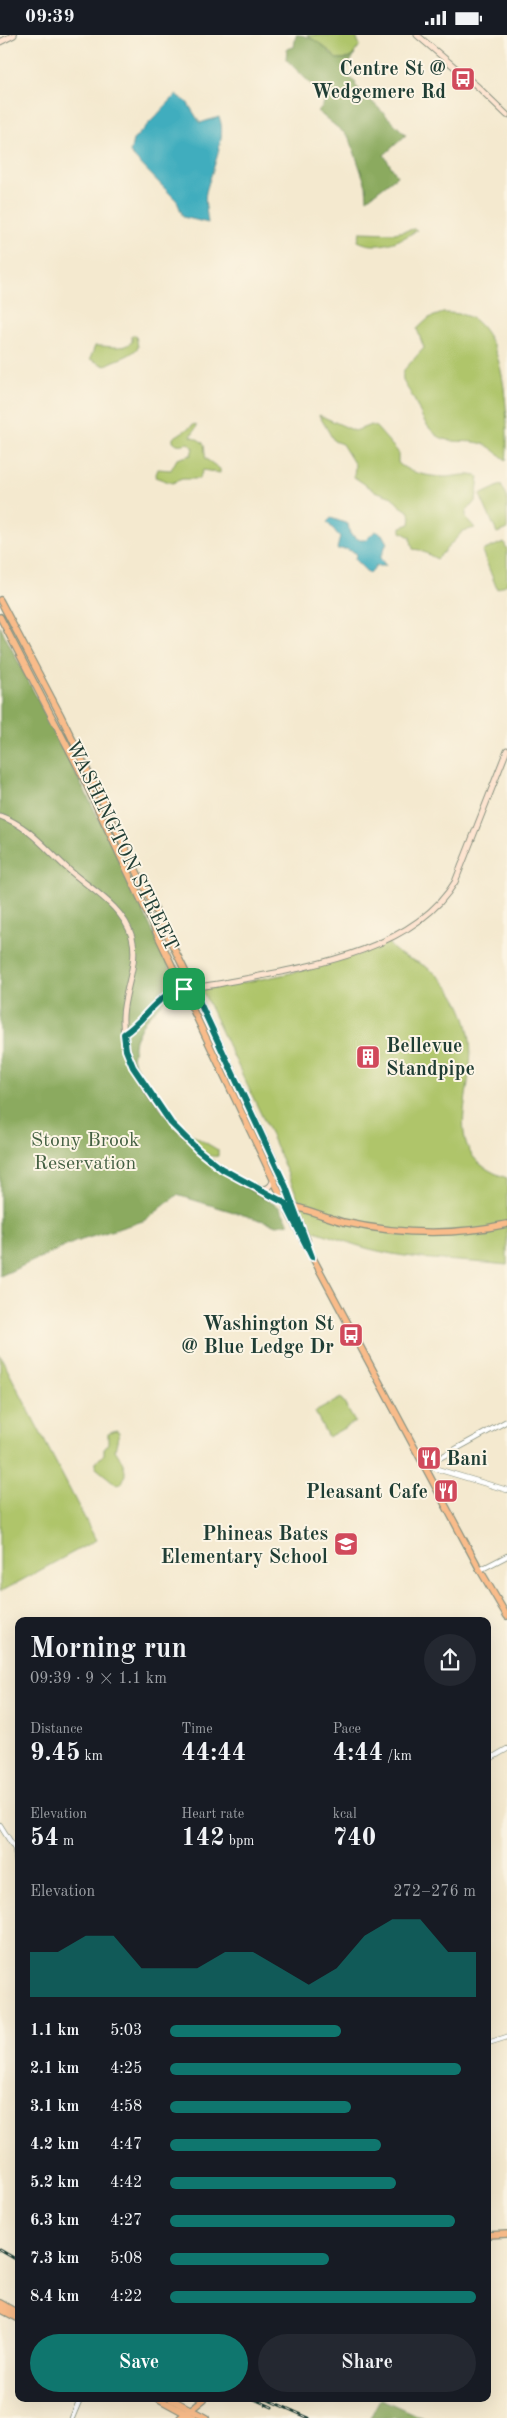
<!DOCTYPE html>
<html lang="en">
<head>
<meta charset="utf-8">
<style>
  body { margin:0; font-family:"Old Standard TT",serif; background:#242831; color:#f1f3f6; height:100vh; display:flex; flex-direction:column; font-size:19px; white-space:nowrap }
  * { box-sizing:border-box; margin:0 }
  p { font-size:16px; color:#9ea1a6 }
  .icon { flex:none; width:28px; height:28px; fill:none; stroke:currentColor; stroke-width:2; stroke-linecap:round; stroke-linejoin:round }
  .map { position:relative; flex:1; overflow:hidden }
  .panel { position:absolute; left:15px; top:1582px; width:476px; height:785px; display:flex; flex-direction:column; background:#171b24; border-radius:10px; box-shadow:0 5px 20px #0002 }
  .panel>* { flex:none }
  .pin { position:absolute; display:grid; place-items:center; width:42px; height:42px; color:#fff; margin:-21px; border-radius:10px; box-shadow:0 2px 8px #0006 }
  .round { display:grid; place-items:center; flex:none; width:52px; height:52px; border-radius:26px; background:#242831 }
  .overview { display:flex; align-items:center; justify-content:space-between; height:85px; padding:0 15px }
  h1 { font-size:28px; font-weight:600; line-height:38px }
  .metrics { display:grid; grid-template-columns:repeat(3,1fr); gap:8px; height:85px; padding:5px 15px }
  .metrics div { display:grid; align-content:center }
  .metrics b { font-size:25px; font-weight:600 }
  .metrics small { font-size:14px; font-weight:400 }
  .metrics p { font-size:14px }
  .chart { height:140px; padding:10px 15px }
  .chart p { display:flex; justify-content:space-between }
  .chart svg { width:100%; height:90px; margin-top:5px; fill:#0f766e; opacity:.7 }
  .action { display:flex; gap:10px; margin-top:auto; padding:10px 15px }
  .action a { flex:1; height:58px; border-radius:30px; background:#0f766e; color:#fff; font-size:20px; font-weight:600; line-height:58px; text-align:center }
  .action a+a { background:#242831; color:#f1f3f6 }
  ul { padding:0 15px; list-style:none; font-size:16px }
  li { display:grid; grid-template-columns:80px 60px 1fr; align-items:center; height:38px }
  li i { height:12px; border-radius:6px; background:#0f766e }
  .status { display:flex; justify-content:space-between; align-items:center; height:35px; padding:0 25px; background:#171b24; direction:ltr }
  .status svg { height:14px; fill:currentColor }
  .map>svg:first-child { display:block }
  .green { fill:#afc56a; stroke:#67814f }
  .forest { fill:#8baa5e; stroke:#557449 }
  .water { fill:#40adbe; stroke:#307579 }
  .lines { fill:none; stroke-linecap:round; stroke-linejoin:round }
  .tertiary-casing { stroke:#8a9382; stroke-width:6 }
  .secondary-casing { stroke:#8a9382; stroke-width:7 }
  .primary-casing { stroke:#8a9382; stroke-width:8 }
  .tertiary { stroke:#fff; stroke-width:4.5 }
  .secondary { stroke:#fde4d0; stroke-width:5 }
  .primary { stroke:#f9bc8a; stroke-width:5.5 }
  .rail-casing { stroke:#1f3d34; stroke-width:3 }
  .rail { stroke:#fcf5e5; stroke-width:1; stroke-dasharray:4; stroke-linecap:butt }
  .route-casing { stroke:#fff; stroke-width:10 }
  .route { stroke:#0f766e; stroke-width:6 }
  .labels { text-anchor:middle; stroke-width:4; stroke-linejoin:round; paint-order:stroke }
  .poi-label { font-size:20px; font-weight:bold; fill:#1f3d34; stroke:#fcf5e5; text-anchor:end }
  .street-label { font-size:20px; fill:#1f3d34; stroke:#fcf5e5 }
  .park-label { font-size:20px; fill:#435f42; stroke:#fcf5e5 }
</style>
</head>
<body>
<div class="status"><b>09:39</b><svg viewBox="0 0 49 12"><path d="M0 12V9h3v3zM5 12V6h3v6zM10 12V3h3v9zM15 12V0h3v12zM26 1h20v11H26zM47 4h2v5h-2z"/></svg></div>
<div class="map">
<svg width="507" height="2383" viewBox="0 0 507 2383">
  <rect width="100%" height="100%" fill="#fcf5e5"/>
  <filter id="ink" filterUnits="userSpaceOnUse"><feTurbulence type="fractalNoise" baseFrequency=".02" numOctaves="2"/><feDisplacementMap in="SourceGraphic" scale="10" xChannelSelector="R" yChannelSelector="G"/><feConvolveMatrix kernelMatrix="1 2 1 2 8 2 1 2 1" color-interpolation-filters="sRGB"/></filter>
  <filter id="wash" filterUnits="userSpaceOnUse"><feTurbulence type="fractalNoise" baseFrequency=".0096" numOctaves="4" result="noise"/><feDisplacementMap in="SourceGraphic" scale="20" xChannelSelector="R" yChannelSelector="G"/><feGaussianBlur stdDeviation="1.12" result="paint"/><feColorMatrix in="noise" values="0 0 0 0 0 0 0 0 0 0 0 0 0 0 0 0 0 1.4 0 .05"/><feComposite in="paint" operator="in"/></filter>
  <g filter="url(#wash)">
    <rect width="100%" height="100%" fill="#f4e9cf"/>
    <path class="green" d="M 307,0 L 355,0 L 360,10 L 351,23 L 336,24 L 331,17 Z
      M 414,194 L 417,195 C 401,206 378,216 358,206 L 360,197 L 394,198 Z
      M 443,278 C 456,278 470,279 479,289 C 504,314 507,369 507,403 C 507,410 507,419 506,425 C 499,420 492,412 483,409 C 465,403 447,412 432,396 C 421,385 419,372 411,359 C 406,350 400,346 404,335 L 424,313 L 417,294 L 429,283 Z
      M 132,300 L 136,301 L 138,312 C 132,322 114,324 105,331 L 90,324 L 95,311 C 107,310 122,316 132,307 Z
      M 319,380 L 355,396 L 371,390 L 376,392 L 398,417 L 398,428 C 410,439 432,442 447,442 C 458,441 468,438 479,442 L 476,465 L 466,477 L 466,483 L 475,493 L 463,496 L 437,524 L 420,515 L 413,514 L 410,502 L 401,497 L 401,492 L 410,489 L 411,482 L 408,476 L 399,470 L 392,462 L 375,456 L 354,442 L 355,430 L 342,409 L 334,406 Z
      M 195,389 L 197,391 L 191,401 C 210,410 202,408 206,424 L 220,434 L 220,438 L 203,435 L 199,444 L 182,444 L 172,448 L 155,442 L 158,434 L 171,435 L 177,424 L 191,420 L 193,413 C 187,404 186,411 177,409 L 173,406 L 173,403 Z
      M 501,450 L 507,462 L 507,494 L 497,498 L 480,460 Z
      M 504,507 L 507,515 L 507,549 L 497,554 L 482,516 Z
      M 388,907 C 395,920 409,923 421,929 C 448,943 464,971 469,999 C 480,1054 431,1118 507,1143 L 507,1230 C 464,1225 420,1226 378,1216 C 355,1211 334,1202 312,1195 L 270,1098 L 202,955 C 257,945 338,932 388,907 Z
      M 189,1098 L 218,1115 L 218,1121 C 207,1124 191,1109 189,1098 Z
      M 0,1320 L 96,1505 L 0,1557 Z
      M 341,1363 L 355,1387 L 328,1402 L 315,1377 Z
      M 116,1395 L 119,1397 L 115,1415 C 122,1426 130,1436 121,1449 L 117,1450 L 96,1433 L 96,1427 L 104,1419 L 104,1414 L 108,1408 L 108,1398 Z"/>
    <path class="forest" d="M 296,0 C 312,0 326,12 336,24 L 349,24 L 355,19 L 344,38 L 356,48 L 355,50 L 406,100 L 384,120 L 397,141 L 367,164 L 366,151 L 351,107 L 348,101 L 317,76 C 320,74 324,71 324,66 C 324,60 292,31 286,24 L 287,14 L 294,12 Z
      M 0,591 L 110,805 L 182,959 L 175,959 L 166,963 L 144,986 L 135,1005 L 132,1024 L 162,1076 L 181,1099 L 223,1134 L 229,1143 L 279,1172 L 289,1188 L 277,1190 L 177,1160 L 146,1185 L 75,1207 L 0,1241 Z
      M 380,2364 L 381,2364 L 423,2383 L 370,2383 Z"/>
    <path class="water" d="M 176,60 L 187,67 L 200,88 L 219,82 C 228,101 211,137 206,157 C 204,166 207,178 208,188 L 183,182 L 177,166 L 130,118 L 133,105 Z
      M 331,483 L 348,489 L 350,499 L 360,505 L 366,505 L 375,496 L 382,499 L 387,508 L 380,523 L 386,531 L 376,531 L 369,539 L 355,525 L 356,518 L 346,514 L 337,514 L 340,502 L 327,487 Z"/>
  </g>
  <g filter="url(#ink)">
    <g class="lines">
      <defs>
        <path id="tertiary" d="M 425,1431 L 507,1386
          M 427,1431 L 507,1455
          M 480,1535 L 507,1521
          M 488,1725 L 507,1714
          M 0,1790 L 15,1814 L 19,1846
          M 488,2008 L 507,2002
          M 72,2383 L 80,2364"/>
        <path id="secondary" d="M 417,0 L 478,52 L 507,80
          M 0,7 L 14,0
          M 0,781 C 29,791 46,814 68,834 C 90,854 123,871 132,902 C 139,928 124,955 123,981 C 121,1037 173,1098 216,1130 C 237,1145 262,1158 285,1168
          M 124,999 C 142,987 151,968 169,958 C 184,952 202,952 218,949 C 294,934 412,920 455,847 L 507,715
          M 259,1153 C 267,1156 272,1151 274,1143"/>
        <path id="primary" d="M 0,565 L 60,679 L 188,942 L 272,1121 L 307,1205
          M 0,582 L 79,734 L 291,1182 L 480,1535 L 507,1581
          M 292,1171 C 309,1175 326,1182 343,1187 C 397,1199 454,1201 507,1189
          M 488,2200 L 507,2199
          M 0,2268 L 19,2279
          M 0,2274 L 19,2284
          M 159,2364 L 194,2383
          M 171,2364 L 206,2383
          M 180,2383 L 204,2364"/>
      </defs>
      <use href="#tertiary" class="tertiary-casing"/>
      <use href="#secondary" class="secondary-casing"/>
      <use href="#primary" class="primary-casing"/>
      <use href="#tertiary" class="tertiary"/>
      <use href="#secondary" class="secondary"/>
      <use href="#primary" class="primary"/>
      <defs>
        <path id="rail" d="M 0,2215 L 19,2226
          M 254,2364 L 272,2372
          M 266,2364 L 309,2383"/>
      </defs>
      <use href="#rail" class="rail-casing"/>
      <use href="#rail" class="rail"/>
    </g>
  </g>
  <g class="lines" filter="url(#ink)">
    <defs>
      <path id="route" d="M 193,953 L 286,1152 L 312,1222 L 285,1168 L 222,1134 L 198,1115 L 171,1088 L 133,1032 L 126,1015 L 124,999 C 151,981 155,955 193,953 Z"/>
    </defs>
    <use href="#route" class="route-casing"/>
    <use href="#route" class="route"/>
  </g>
  <defs>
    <symbol id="bus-square" viewBox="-11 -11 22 22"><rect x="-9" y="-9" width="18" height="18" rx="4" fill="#d1495b" stroke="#fcf5e5"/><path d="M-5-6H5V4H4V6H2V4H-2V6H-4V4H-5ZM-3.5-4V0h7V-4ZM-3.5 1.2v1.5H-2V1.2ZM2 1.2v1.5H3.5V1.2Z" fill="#fff"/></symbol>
    <symbol id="building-square" viewBox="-11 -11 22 22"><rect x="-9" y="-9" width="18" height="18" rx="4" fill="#d1495b" stroke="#fcf5e5"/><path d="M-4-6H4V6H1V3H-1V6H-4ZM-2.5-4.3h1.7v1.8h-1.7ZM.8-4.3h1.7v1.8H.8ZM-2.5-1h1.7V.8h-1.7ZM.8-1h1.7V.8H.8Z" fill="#fff"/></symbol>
    <symbol id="restaurant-square" viewBox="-11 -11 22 22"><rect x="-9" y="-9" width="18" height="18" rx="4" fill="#d1495b" stroke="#fcf5e5"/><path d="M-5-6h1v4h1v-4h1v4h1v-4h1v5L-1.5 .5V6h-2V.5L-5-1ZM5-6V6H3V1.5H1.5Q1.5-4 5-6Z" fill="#fff"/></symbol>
    <symbol id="school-square" viewBox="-11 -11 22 22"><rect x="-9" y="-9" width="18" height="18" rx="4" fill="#d1495b" stroke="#fcf5e5"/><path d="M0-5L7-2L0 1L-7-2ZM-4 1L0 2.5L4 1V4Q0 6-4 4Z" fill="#fff"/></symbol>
  </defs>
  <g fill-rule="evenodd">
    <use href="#bus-square" x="449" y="30" width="28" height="28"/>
    <use href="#building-square" x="354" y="1008" width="28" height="28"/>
    <use href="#bus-square" x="337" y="1286" width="28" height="28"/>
    <use href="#restaurant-square" x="415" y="1409" width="28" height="28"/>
    <use href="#restaurant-square" x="432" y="1442" width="28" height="28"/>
    <use href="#school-square" x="332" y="1495" width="28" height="28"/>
  </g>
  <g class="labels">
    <g class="poi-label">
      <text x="446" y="40">Centre St @<tspan x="446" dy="23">Wedgemere Rd</tspan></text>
      <text x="386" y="1017" text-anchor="start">Bellevue<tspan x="386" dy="23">Standpipe</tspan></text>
      <text x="334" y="1295">Washington St<tspan x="334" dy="23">@ Blue Ledge Dr</tspan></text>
      <text x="446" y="1430" text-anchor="start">Bani</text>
      <text x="428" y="1463">Pleasant Cafe</text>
      <text x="328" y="1505">Phineas Bates<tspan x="328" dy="23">Elementary School</tspan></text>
    </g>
    <g class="street-label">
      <text transform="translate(123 810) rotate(64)" y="7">WASHINGTON STREET</text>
    </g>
    <g class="park-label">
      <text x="85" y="1111">Stony Brook<tspan x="85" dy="23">Reservation</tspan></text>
    </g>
  </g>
</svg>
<div class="pin" style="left:184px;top:954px;background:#1e9e55"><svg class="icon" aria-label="arrive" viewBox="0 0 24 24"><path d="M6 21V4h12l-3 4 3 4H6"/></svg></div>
<section class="panel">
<div class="overview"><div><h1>Morning run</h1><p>09:39 · 9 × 1.1 km</p></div><a class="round"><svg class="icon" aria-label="share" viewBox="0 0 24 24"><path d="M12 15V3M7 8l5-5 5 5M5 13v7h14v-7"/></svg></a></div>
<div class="metrics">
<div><p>Distance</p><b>9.45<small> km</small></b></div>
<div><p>Time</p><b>44:44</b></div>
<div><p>Pace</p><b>4:44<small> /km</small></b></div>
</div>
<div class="metrics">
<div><p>Elevation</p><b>54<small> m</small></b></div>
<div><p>Heart rate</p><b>142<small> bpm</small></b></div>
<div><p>kcal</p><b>740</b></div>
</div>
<div class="chart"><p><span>Elevation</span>272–276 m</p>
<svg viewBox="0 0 160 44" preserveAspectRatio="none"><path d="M0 44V22L10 22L20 14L30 14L40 30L50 30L60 30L70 22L80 22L90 30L100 38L110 30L120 14L130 6L140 6L150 22L160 22V44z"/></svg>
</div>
<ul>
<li><b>1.1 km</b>5:03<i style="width:56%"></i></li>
<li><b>2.1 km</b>4:25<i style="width:95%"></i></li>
<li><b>3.1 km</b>4:58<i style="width:59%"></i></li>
<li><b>4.2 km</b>4:47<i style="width:69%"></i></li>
<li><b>5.2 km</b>4:42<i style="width:74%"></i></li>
<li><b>6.3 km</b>4:27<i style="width:93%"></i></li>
<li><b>7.3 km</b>5:08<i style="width:52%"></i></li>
<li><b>8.4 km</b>4:22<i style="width:100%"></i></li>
</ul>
<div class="action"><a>Save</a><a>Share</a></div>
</section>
</div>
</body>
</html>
